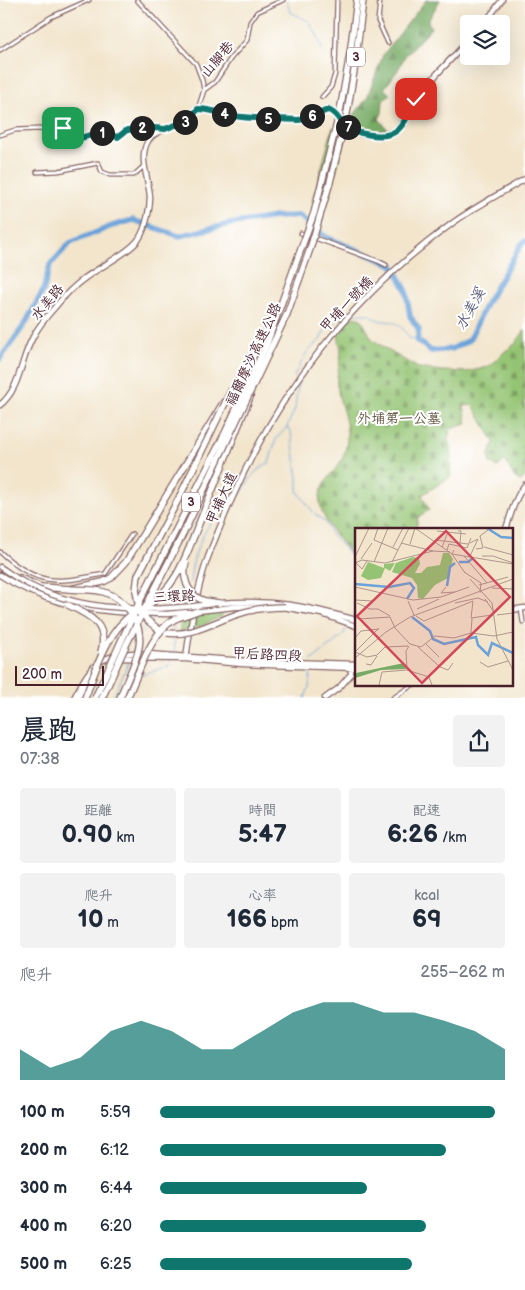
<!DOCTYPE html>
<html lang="zh-TW">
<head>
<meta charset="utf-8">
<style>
  body { margin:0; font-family:"Balsamiq Sans","LXGW WenKai TC",sans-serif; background:#f2f2f3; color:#1f2937; height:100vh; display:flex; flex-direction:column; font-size:19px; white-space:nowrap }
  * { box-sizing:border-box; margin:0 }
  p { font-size:16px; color:#747a83 }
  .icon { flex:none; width:28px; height:28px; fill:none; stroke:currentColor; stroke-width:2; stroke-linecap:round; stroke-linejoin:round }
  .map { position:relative; height:698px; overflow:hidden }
  .details { display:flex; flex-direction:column; background:#fff; flex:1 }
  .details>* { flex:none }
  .controls { position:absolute; left:460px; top:15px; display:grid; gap:10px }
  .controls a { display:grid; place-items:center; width:50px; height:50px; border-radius:5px; background:#fff; box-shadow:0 5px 20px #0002; font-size:25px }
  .scale { position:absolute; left:15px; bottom:12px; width:89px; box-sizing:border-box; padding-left:5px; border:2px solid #4a1f2b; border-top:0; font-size:14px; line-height:18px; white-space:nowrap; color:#4a1f2b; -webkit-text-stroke:4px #fff; paint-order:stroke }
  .pin { position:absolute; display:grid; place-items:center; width:42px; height:42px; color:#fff; margin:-21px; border-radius:10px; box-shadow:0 2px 8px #0006 }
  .km { position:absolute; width:25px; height:25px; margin:-12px; border-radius:50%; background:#222; color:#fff; font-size:14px; line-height:25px; text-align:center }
  .round { display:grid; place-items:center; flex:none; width:52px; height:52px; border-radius:5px; background:#f2f2f3 }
  .head { display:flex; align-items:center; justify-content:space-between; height:85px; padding:0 20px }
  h1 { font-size:28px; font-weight:600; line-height:38px }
  .stats { display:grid; grid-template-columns:repeat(3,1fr); gap:8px; height:85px; padding:5px 20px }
  .stats div { display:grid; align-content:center; border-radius:5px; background:#f2f2f3; text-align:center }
  .stats b { font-size:25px; font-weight:600 }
  .stats small { font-size:14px; font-weight:400 }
  .stats p { font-size:14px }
  .chart { height:140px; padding:10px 20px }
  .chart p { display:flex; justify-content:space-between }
  .chart svg { width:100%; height:90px; margin-top:5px; fill:#0f766e; opacity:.7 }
  ul { padding:0 20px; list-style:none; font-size:16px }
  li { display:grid; grid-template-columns:80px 60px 1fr; align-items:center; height:38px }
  li i { height:12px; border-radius:6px; background:#0f766e }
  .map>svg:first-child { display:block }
  .forest { fill:url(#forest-firs); stroke:#606448 }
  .cemetery { fill:url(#cemetery-stones); stroke:#6f724f }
  .park { fill:url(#park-crowns); stroke:#6f724f }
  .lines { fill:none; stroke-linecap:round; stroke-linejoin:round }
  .stream { stroke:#6ba2d9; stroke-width:1 }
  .river { stroke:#6ba2d9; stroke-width:5.5 }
  .street-casing { stroke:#856463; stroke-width:5.5 }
  .secondary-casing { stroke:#856463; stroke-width:7 }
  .highway-casing { stroke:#856463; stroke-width:8 }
  .street { stroke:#fff; stroke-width:3 }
  .secondary { stroke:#fff; stroke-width:4.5 }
  .highway { stroke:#fff; stroke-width:5.5 }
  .secondary-bridge-casing { stroke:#856463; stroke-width:7; stroke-linecap:butt }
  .highway-bridge-casing { stroke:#856463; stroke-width:8; stroke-linecap:butt }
  .secondary-bridge { stroke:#fff; stroke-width:4.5 }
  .highway-bridge { stroke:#fff; stroke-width:5.5 }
  .route-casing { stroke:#fff; stroke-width:10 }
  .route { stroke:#0f766e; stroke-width:6 }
  .labels { text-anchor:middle; stroke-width:4; stroke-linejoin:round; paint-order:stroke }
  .shield { fill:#fff; stroke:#80626b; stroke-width:1 }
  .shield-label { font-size:12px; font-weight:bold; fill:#4a1f2b }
  .street-label { font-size:14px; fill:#4a1f2b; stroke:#fff }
  .park-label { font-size:14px; fill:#645944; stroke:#fff }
  .water-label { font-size:15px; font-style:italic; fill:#595a79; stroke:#fff }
  .inset-river { fill:none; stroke:#6ba2d9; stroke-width:2.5 }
  .inset-road { fill:none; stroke:#af968c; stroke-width:1 }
  .view { fill:#d1495b; fill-opacity:0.15; stroke:#d1495b; stroke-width:2.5 }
  .inset-edge { fill:none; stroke:#4a1f2b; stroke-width:2.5 }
</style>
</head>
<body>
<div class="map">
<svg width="525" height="698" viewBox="0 0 525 698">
  <defs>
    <pattern id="forest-firs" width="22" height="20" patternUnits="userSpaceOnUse" patternTransform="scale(1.25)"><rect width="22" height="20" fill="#77aa65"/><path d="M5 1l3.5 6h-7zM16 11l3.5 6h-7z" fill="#648a53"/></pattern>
    <pattern id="cemetery-stones" width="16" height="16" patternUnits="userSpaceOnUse" patternTransform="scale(1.25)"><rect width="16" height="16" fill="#94c473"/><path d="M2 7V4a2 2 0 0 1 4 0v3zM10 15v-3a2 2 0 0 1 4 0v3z" fill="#7b9f5f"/></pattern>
    <pattern id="park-crowns" width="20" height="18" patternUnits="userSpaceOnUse" patternTransform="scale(1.25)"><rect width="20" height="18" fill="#94c473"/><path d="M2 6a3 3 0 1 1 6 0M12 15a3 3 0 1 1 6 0" fill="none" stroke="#7b9f5f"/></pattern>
  </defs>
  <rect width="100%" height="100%" fill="#fff"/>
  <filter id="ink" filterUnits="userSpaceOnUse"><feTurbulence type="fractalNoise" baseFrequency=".02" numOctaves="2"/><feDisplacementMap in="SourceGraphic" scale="10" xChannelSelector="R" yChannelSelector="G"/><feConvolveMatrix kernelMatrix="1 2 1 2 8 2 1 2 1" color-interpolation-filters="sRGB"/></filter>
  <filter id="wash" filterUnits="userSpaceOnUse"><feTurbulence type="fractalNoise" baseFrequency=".0096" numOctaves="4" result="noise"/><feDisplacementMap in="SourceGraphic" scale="20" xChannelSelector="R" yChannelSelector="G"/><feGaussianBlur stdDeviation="1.12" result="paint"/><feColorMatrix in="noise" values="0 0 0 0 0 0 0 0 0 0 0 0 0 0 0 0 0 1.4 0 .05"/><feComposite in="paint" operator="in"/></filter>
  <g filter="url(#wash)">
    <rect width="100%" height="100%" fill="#f2e5cc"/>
    <path class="forest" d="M 426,0 L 440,0 L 428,21 L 431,28 L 405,56 L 398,70 L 384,89 L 390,94 L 383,101 L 382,113 L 379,119 L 389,131 L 376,131 L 351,126 L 350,120 L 367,98 L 383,55 Z"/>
    <path class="cemetery" d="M 354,317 L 361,319 L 372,339 L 391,352 L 418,368 L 442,371 L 466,372 L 480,369 L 491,365 L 504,352 L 515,344 L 525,330 L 525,477 L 520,481 L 514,477 L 505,460 L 498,467 L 490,463 L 489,455 L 494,442 L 473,405 L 464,406 L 467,424 L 450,429 L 448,439 L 451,451 L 450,477 L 422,495 L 429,510 L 418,517 L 416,529 L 356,529 L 356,561 C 343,543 324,526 320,503 C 317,483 340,470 345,452 C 352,423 340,411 337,385 C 336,374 340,365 341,354 C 341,348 339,341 338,335 L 345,327 L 346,321 Z"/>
    <path class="park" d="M 333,127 L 347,131 L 326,206 L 312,202 Z
      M 188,594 L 200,602 L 221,606 L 222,616 L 199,627 L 179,632 Z"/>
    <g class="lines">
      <path class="stream" d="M 287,0 L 290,12 L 309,21 L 318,37 L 322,50
        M 354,314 L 369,314 C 384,329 394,311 409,338 L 417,340
        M 297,379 L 294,376 L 307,352 L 320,340 L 326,328 L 331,323 L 346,317
        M 287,427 L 291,432 L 293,445 L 298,478 L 298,492 L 313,512 L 325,522 L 332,535 L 347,551 L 356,565
        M 235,497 L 241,493 L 255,472 L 269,463 L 276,439 L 287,427 L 295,409 L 298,383
        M 190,582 C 192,554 206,521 228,503
        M 168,606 L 185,587
        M 353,616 L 356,610
        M 151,621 L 158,616
        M 172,623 L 174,631
        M 142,633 L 149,624
        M 174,635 L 175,653
        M 133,651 L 137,643
        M 311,661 L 343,635 L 351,620
        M 141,675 L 169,666 L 171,661
        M 113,698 L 130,659
        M 305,698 L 309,687 L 311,667"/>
      <path class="river" d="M 0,359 L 25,324 L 43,291 L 50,265 L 70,243 L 112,226 L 133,220 L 179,236 L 230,224 L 275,217 L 299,216 L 326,237 L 393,265 L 406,290 L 410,316 L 419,330 L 417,340 L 431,351 L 452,349 L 469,340 L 487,302 L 521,245 L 525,241"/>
    </g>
  </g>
  <g filter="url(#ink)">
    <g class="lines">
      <defs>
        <path id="street" d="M 137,0 L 196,64 L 202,80 L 204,90 L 198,109
          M 380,0 L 378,21 L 388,43
          M 0,50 L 51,17 L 89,0
          M 204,90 L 215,82 L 231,58 L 247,40 L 250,22 L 257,12 L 283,0
          M 322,97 L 331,87 L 335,74 L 337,0
          M 0,135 L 15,130 L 41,129 L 47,134 L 63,129 L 74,129 L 80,138 L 103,132 L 104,134 L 118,137 L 127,130 L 153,127 L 165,129
          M 37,172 L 58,171 L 98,163 L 102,172 L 110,175 L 134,175 L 144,166
          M 301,233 L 378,261 L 386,265
          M 0,552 C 39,587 56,583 105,574 L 132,534
          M 521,608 L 523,622
          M 393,698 L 414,684"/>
        <path id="secondary" d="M 484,24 L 502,0
          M 0,405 C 21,388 20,360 33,337 C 38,327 47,316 55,307 C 64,296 74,286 85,278 C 98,268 134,250 140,237 C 146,227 150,209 150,197 C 149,179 138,157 148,141 C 155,127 185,128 198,109 C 211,108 222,114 234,116 C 255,119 277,119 298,120 L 305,119 L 328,110 L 333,112 L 343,125 L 361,134 L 367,135 L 393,133 L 399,128 L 417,99 L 436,75 L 469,40
          M 506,529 C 511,514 515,497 525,485
          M 0,567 L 6,571
          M 0,575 C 42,602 83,610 132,613
          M 219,603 C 273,599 305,606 356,620
          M 283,607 L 322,614 L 356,626
          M 511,610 L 525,608
          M 197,611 L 234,607 L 265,606
          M 118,658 L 186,659 L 243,664 L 356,668
          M 186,659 C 190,627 196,594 206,563 C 213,542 222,523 230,503 C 279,389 353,295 454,222 C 477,206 501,193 525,179
          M 74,698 C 91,666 96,656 133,653 L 246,661 L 356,664
          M 78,698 L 94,670
          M 325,698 L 339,688 L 351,674 L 351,666"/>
        <path id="highway" d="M 340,111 L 350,54 L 357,0
          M 347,113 L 355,65 L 363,0
          M 230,393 L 247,368 L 277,312
          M 194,536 L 250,397
          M 20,578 L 41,587 L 70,589 L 103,582 L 111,578 L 126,562 L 223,403"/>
      </defs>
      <use href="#street" class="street-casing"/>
      <use href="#secondary" class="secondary-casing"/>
      <use href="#highway" class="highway-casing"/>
      <use href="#street" class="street"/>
      <use href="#secondary" class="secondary"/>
      <use href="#highway" class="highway"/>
      <defs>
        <path id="secondary-bridge" d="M 6,571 C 65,613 143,613 212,604
          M 133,613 L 167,614 L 189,612"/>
        <path id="highway-bridge" d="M 186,562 C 182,577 187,594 202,600 C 207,602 214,602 219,603
          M 70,589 C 81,590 93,589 104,592 C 127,599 143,624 139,647 C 136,664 126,681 120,698
          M 68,605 C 89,615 109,624 101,652
          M 147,606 C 173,590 183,564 194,536
          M 158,629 L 147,620 L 139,608 L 136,590 L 138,575 L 179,498 L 232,389
          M 167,633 C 192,636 212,623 235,615 C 251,609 268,607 285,607
          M 85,698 C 97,667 106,633 133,613
          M 95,698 L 137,607 L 226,431 L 267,343 L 314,213 L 340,111
          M 102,698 L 127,643 L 183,534 L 287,314 L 310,249 L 330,182 L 347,113
          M 127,698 C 139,674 150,632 175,619 C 182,616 190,614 197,611"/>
      </defs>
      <use href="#secondary-bridge" class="secondary-bridge-casing"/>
      <use href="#highway-bridge" class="highway-bridge-casing"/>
      <use href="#secondary-bridge" class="secondary-bridge"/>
      <use href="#highway-bridge" class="highway-bridge"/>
    </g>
  </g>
  <g class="lines" filter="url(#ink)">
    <defs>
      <path id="route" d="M 63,128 L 74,129 L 80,138 L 103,132 L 104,134 L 118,137 L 127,130 L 154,128 L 165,129 L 189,120 L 198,109 C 211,109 222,114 234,116 C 255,119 277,119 298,120 L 305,119 L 328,110 C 337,113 338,120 344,125 C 355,134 384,140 396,131 C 405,125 411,108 416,99"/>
    </defs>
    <use href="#route" class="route-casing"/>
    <use href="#route" class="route"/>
  </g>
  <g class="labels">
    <g class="shield">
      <rect x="347" y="47.5" width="18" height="19" rx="4"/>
      <rect x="182" y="492.5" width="18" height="19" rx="4"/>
    </g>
    <g class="shield-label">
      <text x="356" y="61">3</text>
      <text x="191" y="506">3</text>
    </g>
    <g class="street-label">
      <text transform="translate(217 59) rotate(-50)" y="5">山腳巷</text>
      <text transform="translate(47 302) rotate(-50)" y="5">水美路</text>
      <text transform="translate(346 304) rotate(-47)" y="5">甲埔一號橋</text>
      <text transform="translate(253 354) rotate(-65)" y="5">福爾摩沙高速公路</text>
      <text transform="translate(221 498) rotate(-66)" y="5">甲埔大道</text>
      <text transform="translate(174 596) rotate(-3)" y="5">三環路</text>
      <text transform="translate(267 654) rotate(3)" y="5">甲后路四段</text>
    </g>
    <g class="park-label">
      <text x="399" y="423">外埔第一公墓</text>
    </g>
    <g class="water-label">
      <text transform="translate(470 309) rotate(-61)" y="5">水美溪</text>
    </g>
  </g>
  <g transform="translate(355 528)">
    <rect width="158" height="158" fill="#f2e5cc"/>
    <path d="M 49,135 L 51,141 L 26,142 L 0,150 L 1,145 Z" fill="#77aa65"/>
    <path d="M 88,25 L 94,25 L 98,31 L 93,50 L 80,57 L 68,71 L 63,70 L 62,57 L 57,50 L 37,44 L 41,35 L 58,29 L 64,30 L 65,36 L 60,45 L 66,45 L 72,39 L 85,37 Z" fill="#94c473"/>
    <path d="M 13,34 L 29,40 L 29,36 L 40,35 L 35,43 L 30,40 L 26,50 L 13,52 L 6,48 Z" fill="#94c473"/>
    <path class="inset-river" d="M 132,0 L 146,9 L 158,10M 104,34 L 113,34 L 118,30M 0,56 L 34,59 L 55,55 L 59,60 L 52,71M 92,58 L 95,39 L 100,35M 57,89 L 75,103 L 78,111 L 89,116 L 121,109 L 123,117 L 133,127 L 137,115 L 158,125"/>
    <path class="inset-road" d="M 23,0 L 19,12 L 43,22M 60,0 L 97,26 L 110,45M 82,3 L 111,6M 103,3 L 106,3 L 105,15M 81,12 L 113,16M 46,15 L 78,23M 115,15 L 123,11 L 115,28M 55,16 L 60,0M 38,19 L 48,0M 87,19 L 93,4M 129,19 L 158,27M 121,21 L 128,20 L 125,8 L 133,2M 92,22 L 94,16 L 112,20 L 116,10M 99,22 L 97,26 L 109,28 L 132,55M 109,28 L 158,36M 127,28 L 138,28 L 158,35M 0,29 L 14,0M 6,31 L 17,15M 19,34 L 33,0M 37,34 L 54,0M 0,35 L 7,32 L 30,35 L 78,23 L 95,24M 1,35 L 7,41 L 12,33M 109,44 L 126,55 L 125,65M 115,51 L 137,75 L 142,111 L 158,142M 124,57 L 153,49M 0,59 L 58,72 L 86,69 L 114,59M 91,59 L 86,65 L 100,64M 137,60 L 158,61M 130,71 L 139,84M 0,72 L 18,73M 53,73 L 59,87M 2,75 L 15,81 L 23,81 L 35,88M 100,75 L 123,70 L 133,74M 62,81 L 84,71M 142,87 L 158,85M 61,88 L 69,93 L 118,73 L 116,90 L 137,87M 0,89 L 4,91 L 35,89 L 40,100 L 55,116 L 66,119 L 80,108 L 99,110 L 116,105 L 139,108 L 158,104M 116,105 L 117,90M 0,110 L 6,103 L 24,101M 71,116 L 84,129M 63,119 L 85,139 L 93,142 L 98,135M 0,124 L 12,129 L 22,127 L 30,119 L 53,118M 0,124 L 24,100M 0,130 L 31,104 L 55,89 L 158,51M 125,134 L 133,139 L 153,133M 11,136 L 16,137 L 22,128M 52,142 L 74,149 L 77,157M 52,142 L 51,123 L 54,118M 24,157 L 27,144 L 52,142"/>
    <path class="view" d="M 91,3 L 155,69 L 67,155 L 2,88 Z"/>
    <rect width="158" height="158" class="inset-edge"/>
  </g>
</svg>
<div class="controls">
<a><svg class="icon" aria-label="layers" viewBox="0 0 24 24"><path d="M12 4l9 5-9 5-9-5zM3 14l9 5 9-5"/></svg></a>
</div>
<div class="scale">200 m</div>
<div class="pin" style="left:63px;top:128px;background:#1e9e55"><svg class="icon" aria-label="arrive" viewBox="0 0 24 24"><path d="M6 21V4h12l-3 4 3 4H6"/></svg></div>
<div class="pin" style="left:416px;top:99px;background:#d93025"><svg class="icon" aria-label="check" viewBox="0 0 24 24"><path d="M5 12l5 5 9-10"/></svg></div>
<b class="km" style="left:102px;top:133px">1</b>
<b class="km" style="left:142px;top:128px">2</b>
<b class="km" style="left:185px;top:122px">3</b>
<b class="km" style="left:224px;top:114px">4</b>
<b class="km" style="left:268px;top:119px">5</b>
<b class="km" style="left:312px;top:116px">6</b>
<b class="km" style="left:348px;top:127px">7</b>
</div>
<section class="details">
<div class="head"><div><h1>晨跑</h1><p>07:38</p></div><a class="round"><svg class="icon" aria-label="share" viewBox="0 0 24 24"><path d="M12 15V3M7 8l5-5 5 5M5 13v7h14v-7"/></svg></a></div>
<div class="stats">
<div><p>距離</p><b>0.90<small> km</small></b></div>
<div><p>時間</p><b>5:47</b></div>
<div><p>配速</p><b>6:26<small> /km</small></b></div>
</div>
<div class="stats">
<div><p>爬升</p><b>10<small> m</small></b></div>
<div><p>心率</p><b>166<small> bpm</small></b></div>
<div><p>kcal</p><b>69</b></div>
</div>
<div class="chart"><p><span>爬升</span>255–262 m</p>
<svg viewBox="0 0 160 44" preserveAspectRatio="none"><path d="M0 44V29L10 38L20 33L30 20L40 15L50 20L60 29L70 29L80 20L90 11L100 6L110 6L120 11L130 11L140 15L150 20L160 29V44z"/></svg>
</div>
<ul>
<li><b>100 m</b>5:59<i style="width:97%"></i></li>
<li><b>200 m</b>6:12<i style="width:83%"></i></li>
<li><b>300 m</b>6:44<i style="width:60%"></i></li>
<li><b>400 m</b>6:20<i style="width:77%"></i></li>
<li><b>500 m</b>6:25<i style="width:73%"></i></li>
</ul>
</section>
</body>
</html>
